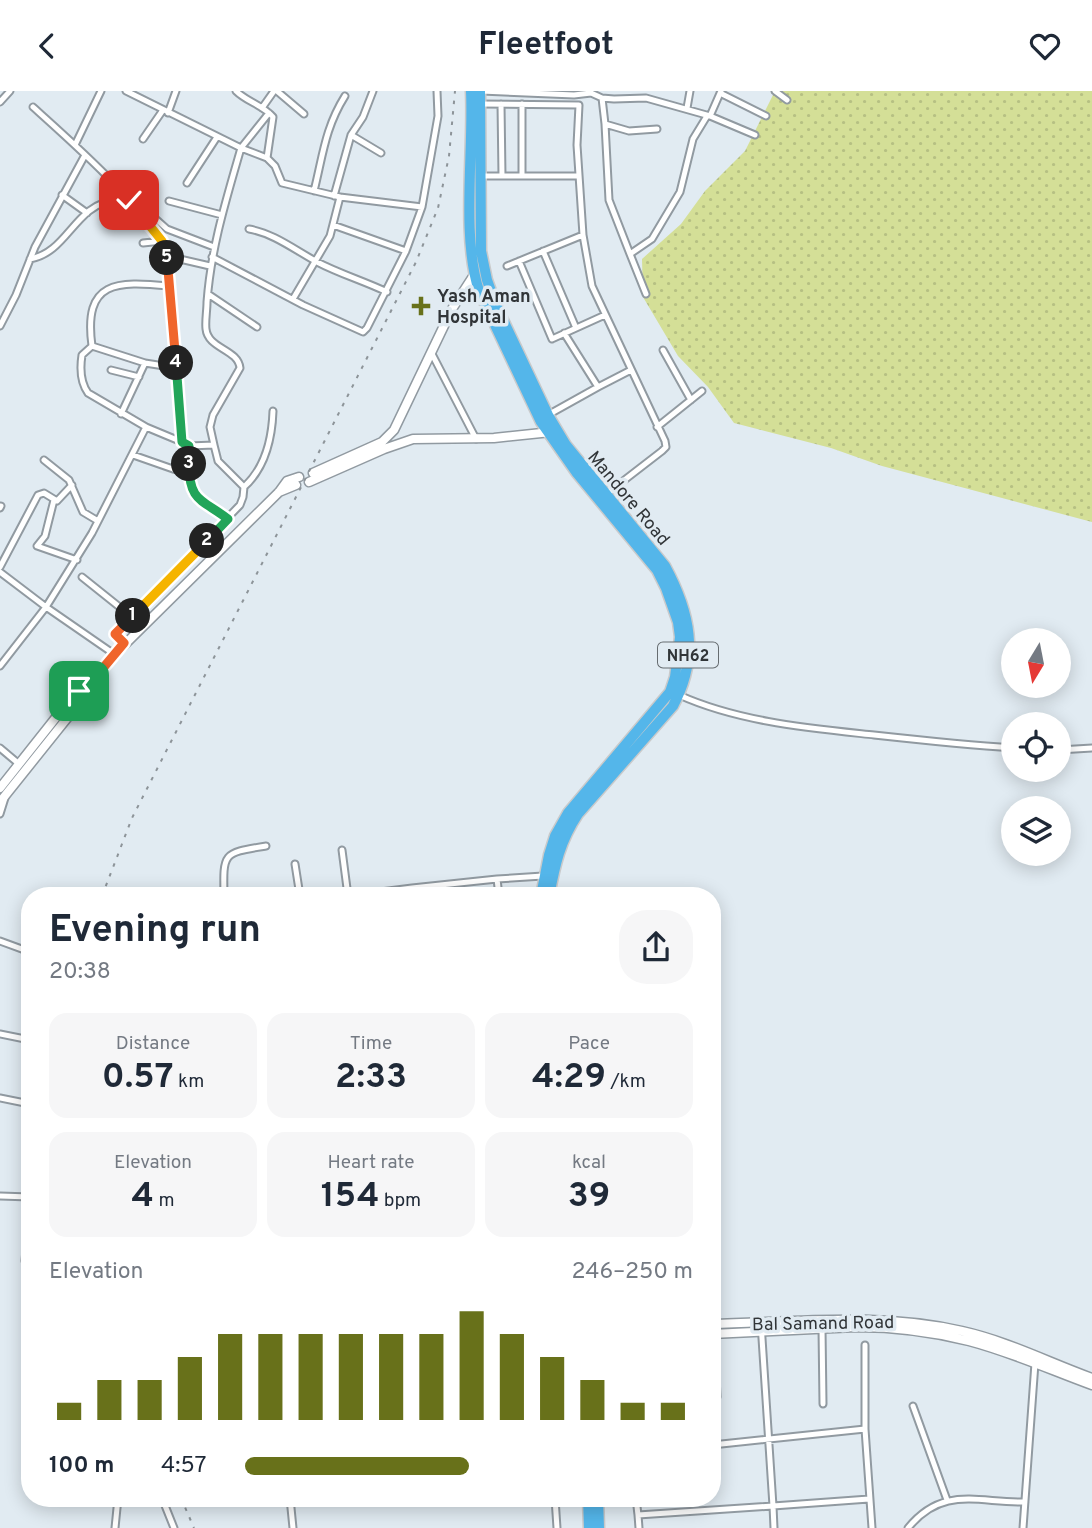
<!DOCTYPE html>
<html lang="en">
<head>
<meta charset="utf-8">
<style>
  body { margin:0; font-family:Overpass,sans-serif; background:#f6f6f7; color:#1f2937; height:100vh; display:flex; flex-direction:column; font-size:26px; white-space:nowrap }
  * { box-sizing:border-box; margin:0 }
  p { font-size:23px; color:#747a83 }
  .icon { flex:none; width:38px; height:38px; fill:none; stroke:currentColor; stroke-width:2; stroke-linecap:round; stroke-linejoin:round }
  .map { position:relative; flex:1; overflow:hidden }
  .details { position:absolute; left:21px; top:796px; width:700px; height:620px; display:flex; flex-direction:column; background:#fff; border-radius:28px; box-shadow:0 4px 18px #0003 }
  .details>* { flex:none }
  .needle { width:46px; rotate:190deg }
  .buttons { position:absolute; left:1001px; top:537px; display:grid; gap:14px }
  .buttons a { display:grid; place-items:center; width:70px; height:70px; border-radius:50%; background:#fff; box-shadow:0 4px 18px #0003; font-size:35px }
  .pin { position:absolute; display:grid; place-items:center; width:60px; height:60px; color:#fff; margin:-30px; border-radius:14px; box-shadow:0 4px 10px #0006 }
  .km { position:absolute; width:35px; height:35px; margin:-18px; border-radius:50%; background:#222; color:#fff; font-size:19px; line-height:35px; text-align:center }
  .round { display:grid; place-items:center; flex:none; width:74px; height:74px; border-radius:28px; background:#f6f6f7 }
  .headline { display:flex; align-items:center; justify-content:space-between; height:119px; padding:0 28px }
  h1 { font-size:38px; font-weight:700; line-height:52px }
  .metrics { display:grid; grid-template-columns:repeat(3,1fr); gap:10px; height:119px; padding:7px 28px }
  .metrics div { display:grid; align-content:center; border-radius:18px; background:#f6f6f7; text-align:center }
  .metrics b { font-size:35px; font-weight:700 }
  .metrics small { font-size:19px; font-weight:400 }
  .metrics p { font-size:19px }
  .chart { height:196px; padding:14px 28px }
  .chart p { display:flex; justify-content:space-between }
  .chart svg { width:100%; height:126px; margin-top:7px; stroke:#68711a; stroke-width:6 }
  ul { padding:0 28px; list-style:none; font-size:23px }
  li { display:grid; grid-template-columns:112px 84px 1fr; align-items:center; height:52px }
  li i { height:18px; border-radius:9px; background:#68711a }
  header { display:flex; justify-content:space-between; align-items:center; height:91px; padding:0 28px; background:#fff; font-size:32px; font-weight:700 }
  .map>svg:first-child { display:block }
  .grass { fill:url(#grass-dots) }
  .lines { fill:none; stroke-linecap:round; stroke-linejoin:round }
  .minor-casing { stroke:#919aa1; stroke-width:9 }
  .secondary-casing { stroke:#919aa1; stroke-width:11 }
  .trunk-casing { stroke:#c9cacb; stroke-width:13 }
  .minor { stroke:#fff; stroke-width:5 }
  .secondary { stroke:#fff; stroke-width:8 }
  .trunk { stroke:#54b6ea; stroke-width:10 }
  .rail { stroke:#8d9499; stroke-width:2; stroke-dasharray:3.5 7; stroke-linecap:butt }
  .split-1-casing { stroke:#fff; stroke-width:14 }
  .split-2-casing { stroke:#fff; stroke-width:14 }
  .split-3-casing { stroke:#fff; stroke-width:14 }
  .split-4-casing { stroke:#fff; stroke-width:14 }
  .split-5-casing { stroke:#fff; stroke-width:14 }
  .split-6-casing { stroke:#fff; stroke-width:14 }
  .split-1 { stroke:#f0652b; stroke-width:9 }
  .split-2 { stroke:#f5b400; stroke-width:9 }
  .split-3 { stroke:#22a559; stroke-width:9 }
  .split-4 { stroke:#22a559; stroke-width:9 }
  .split-5 { stroke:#f0652b; stroke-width:9 }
  .split-6 { stroke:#f5b400; stroke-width:9 }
  .poi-dot { fill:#68711a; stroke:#e1ebf2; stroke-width:2.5 }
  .labels { text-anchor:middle; stroke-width:7; stroke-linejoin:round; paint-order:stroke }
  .shield { fill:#e1ebf2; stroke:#666c70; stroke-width:2 }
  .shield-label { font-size:16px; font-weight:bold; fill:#313538 }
  .poi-label { font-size:18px; font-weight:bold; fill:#313538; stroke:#e1ebf2; text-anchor:start }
  .street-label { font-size:18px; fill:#313538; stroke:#e1ebf2 }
</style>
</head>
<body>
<header><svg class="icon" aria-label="back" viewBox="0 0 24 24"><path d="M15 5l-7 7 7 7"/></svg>Fleetfoot<svg class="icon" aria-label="heart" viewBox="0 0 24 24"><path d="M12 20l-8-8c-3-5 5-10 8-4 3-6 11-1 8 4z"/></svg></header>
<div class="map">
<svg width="1092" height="1437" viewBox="0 0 1092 1437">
  <defs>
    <pattern id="grass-dots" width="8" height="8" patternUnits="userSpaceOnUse" patternTransform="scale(1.75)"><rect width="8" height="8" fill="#d4df97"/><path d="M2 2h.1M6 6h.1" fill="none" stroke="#b6c083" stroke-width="1.8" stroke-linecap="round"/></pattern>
  </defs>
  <rect width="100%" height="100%" fill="#e1ebf2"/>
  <path class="grass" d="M 775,0 L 1092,0 L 1092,431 L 882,375 L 831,357 L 734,332 L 708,296 L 678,265 L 643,206 L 642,168 L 681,133 L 705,100 L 745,60 Z"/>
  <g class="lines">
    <defs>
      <path id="minor" d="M 126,0 L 241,57 C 226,109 211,157 207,211 C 207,220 205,230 206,238 C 208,258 238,258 240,277 L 213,324 L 210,336 L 214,354 L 189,355 L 182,351
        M 236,0 C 247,11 263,14 273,26 L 267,67
        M 277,0 L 304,23
        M 481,0 L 574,4 L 591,2 L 602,7 L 614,8 L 646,7 L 710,25 L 721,0
        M 775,0 L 787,9
        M 720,2 L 766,25
        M 602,7 L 605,33
        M 0,11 L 10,0
        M 480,13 L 579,14 L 577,54 L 583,144
        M 501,13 L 502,85
        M 33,16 C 65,45 158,126 167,165 L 182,351 L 146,336 L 92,442 L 46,516 L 114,563
        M 262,17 L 274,0
        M 687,17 L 690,0
        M 168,22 L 176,0
        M 269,22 L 241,57 L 267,67 L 275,75 L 282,92 L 340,106 L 422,116 L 438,25 L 437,0
        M 710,25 L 755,44
        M 351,44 L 381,62
        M 143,48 L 163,19
        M 75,54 L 101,0
        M 481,85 L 579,85
        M 522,85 L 522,13
        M 187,92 L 217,46
        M 314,100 C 323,64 325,37 345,5
        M 62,104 L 87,122
        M 334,105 L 351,44 L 363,26 L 373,0
        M 169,110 L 222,124
        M 333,134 L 406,160
        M 249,138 C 273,142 295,159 317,171 C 340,183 364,190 387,201
        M 143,152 L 162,150
        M 543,160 L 576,237
        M 630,163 L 609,109 L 605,33 L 629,40 L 657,38
        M 167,165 L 210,175
        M 212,166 L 303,214 L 363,241 L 367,237 L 406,160 L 422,116
        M 30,168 C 58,163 68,137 89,120 C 101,110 115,109 130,105 L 167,138 L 214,156
        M 519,170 L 552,248 L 605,224
        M 507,175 L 583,144 L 592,195 L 665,350 L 666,356 L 662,360 L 605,404
        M 208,203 L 257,236
        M 646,203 L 630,163 L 652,148 L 680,101 L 693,48 L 707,25
        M 293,208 L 330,145 L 340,106
        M 0,235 L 16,204 L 35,156 L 85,64
        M 92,255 C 83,189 117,190 169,195
        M 663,259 L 691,309
        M 432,263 L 476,348
        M 111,279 L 139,286
        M 598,296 L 631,279
        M 121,323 L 145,272
        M 546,325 L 598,296 L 564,242
        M 146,336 L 88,302 C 80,291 80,277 82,264 L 92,255 L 145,272 L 177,277
        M 657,336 L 702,300
        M 189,355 C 189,369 185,395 195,406 C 201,412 220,422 228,428
        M 133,364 L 173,378 L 189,381
        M 44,369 L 69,389 L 83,421 L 98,430
        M 244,396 C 265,377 272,348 273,320
        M 54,409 L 45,445 L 37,455 L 77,469
        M 0,417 L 1,415
        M 0,476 L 38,404 L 44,402 L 57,410 L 72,394
        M 0,481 L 46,516 L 0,575
        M 82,486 L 132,526
        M 124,552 L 115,543 L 240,414 L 243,406 L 244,396 L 218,370 L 214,354
        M 679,604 C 739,631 809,637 874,644 C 920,649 967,654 1013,657
        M 0,657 L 19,673
        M 1059,659 L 1092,657
        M 0,723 L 5,707
        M 342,759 L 348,805
        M 295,773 L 300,805
        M 497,788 L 543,785
        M 412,797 L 497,788 L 499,805
        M 224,805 C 223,761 223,762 266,755
        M 349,805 L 412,797 L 413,805
        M 0,850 L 30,861
        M 0,943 L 30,949
        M 0,1007 L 30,1013
        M 0,1105 L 30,1106
        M 25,1170 L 30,1111
        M 761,1232 L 773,1415 L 869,1408
        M 822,1237 L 823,1313
        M 714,1242 L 717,1306
        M 865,1254 L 865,1338 L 872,1437
        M 913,1315 L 947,1409
        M 712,1354 L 865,1338
        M 162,1407 L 174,1437
        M 290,1407 L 293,1437
        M 555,1407 L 557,1437
        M 636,1407 L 638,1424
        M 115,1437 L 118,1407
        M 639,1437 L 638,1424 L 773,1415 L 774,1437
        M 908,1437 C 943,1394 978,1412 1025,1411
        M 1023,1437 L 1035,1272"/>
      <path id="secondary" d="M 313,382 L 382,351 L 394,339 L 452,218 L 474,184
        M 309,391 L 384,358 L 413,348 L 494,347 L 551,341
        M 279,401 L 296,394
        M 0,697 L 69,610 L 87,595
        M 0,711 L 80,611 L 87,595 L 104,574 L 279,401 L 287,390 L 299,386
        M 712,1233 C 796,1231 879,1221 962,1240 C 1007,1250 1048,1271 1092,1287
        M 712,1243 L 856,1236 C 893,1236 933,1241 969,1250 C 1011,1261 1051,1279 1092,1294"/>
      <path id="trunk" d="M 471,0 C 474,60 461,144 479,200 L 541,331 L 576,381 L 657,479 L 666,497 L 678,531 L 680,546 L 675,586 L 670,601 L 568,722 L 555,745 L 549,764 L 541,805
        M 480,0 L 481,160 L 487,189 L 496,214 L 548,324 L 566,354 L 665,475 C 690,521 700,565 673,615 L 578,723 C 560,750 555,774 549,805
        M 588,1407 L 589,1437
        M 598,1407 L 599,1437"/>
    </defs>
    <use href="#minor" class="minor-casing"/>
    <use href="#secondary" class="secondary-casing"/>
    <use href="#trunk" class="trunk-casing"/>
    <use href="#minor" class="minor"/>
    <use href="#secondary" class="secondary"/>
    <use href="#trunk" class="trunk"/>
    <path class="rail" d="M 102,805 L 132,727 L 416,171 L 438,117 L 449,65 L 455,0
      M 181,1407 L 194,1437"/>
  </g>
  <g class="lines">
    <defs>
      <path id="split-1" d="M 79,600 L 88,595 L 124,552 L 115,543 L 133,525"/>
      <path id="split-2" d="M 133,525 L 207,450"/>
      <path id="split-3" d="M 189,373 C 189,411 202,408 228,428 L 207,450"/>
      <path id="split-4" d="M 176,272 L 182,351 L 189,355 L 189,373"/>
      <path id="split-5" d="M 167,167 L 176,272"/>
      <path id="split-6" d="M 129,109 L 162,150 L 167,167"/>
    </defs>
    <use href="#split-1" class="split-1-casing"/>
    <use href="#split-2" class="split-2-casing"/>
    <use href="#split-3" class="split-3-casing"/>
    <use href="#split-4" class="split-4-casing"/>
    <use href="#split-5" class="split-5-casing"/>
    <use href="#split-6" class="split-6-casing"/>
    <use href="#split-1" class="split-1"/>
    <use href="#split-2" class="split-2"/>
    <use href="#split-3" class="split-3"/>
    <use href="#split-4" class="split-4"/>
    <use href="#split-5" class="split-5"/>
    <use href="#split-6" class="split-6"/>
  </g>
  <path class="poi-dot" d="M417.5 204.5h7v7h7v7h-7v7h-7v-7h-7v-7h7z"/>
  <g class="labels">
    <rect class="shield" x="658" y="551.5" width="60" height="25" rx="5"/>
    <g class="shield-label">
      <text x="688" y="570">NH62</text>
    </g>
    <g class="poi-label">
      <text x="437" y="211">Yash Aman<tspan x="437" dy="21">Hospital</tspan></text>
    </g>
    <g class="street-label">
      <text transform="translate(629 407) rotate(50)" y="6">Mandore Road</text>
      <text transform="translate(823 1232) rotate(-1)" y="6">Bal Samand Road</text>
    </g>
  </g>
</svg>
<div class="buttons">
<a><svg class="needle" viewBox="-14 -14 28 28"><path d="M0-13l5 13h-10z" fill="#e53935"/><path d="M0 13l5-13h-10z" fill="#747a83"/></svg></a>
<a><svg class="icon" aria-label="locate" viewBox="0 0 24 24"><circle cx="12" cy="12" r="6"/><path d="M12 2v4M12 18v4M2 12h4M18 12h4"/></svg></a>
<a><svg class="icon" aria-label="layers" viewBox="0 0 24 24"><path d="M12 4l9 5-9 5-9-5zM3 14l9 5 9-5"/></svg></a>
</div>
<div class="pin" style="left:79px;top:600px;background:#1e9e55"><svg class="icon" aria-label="arrive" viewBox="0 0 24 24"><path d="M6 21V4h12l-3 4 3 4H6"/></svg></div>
<div class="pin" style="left:129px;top:109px;background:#d93025"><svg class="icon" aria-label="check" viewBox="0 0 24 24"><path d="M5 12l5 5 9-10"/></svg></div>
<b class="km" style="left:133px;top:525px">1</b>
<b class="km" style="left:207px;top:450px">2</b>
<b class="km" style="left:189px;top:373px">3</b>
<b class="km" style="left:176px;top:272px">4</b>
<b class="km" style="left:167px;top:167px">5</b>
<section class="details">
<div class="headline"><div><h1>Evening run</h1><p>20:38</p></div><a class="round"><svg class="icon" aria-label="share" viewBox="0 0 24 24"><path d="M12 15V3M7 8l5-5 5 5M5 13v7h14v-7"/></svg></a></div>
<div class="metrics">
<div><p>Distance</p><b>0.57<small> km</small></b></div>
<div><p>Time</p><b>2:33</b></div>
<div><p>Pace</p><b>4:29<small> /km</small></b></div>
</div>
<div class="metrics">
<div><p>Elevation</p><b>4<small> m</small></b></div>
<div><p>Heart rate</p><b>154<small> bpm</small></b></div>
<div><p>kcal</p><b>39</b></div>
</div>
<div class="chart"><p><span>Elevation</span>246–250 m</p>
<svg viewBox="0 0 160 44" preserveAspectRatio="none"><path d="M5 44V38M15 44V30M25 44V30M35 44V22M45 44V14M55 44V14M65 44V14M75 44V14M85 44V14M95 44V14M105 44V6M115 44V14M125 44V22M135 44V30M145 44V38M155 44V38"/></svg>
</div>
<ul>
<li><b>100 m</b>4:57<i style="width:50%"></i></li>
</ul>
</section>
</div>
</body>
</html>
